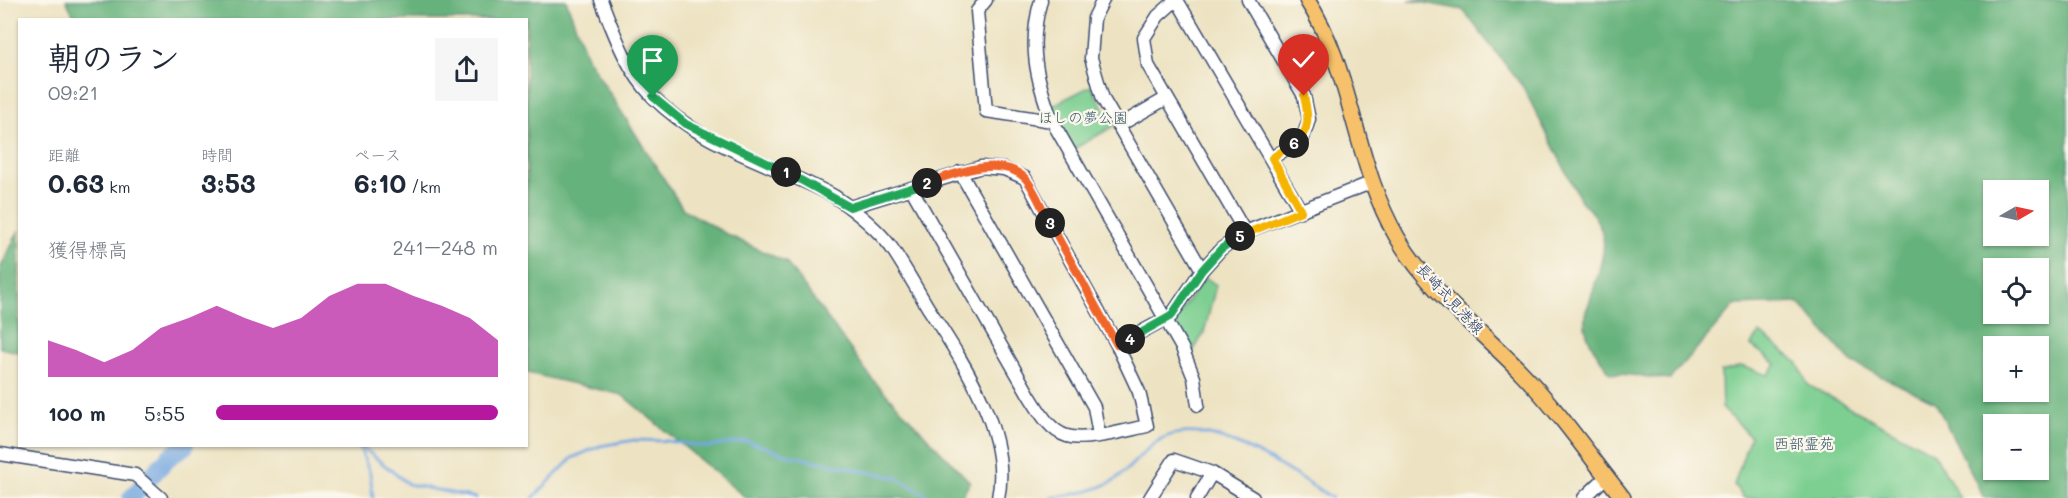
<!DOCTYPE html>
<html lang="ja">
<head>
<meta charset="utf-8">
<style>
  body { margin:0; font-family:Mali,"Klee One",sans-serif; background:#f6f6f7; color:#1f2937; height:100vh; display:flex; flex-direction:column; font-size:22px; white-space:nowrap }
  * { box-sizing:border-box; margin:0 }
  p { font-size:20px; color:#747a83 }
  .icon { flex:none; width:33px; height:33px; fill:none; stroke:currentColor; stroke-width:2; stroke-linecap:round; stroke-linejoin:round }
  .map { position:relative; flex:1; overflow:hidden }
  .details { position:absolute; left:18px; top:18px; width:510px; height:429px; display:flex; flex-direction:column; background:#fff; border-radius:0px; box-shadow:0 2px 4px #0004 }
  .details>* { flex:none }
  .needle { width:39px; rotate:81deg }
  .controls { position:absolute; left:1983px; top:180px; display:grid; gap:12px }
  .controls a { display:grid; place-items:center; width:66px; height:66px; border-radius:0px; background:#fff; box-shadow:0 2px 4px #0004; font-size:30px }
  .pin { position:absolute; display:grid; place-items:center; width:51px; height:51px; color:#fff; margin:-62px -26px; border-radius:50% 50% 50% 0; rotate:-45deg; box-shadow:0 0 6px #0007 }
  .pin .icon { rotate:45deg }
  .km { position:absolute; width:30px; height:30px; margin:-15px; border-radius:50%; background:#222; color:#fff; font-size:16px; line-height:30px; text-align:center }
  .round { display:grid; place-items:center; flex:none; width:63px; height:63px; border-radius:0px; background:#f6f6f7 }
  .overview { display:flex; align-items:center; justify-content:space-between; height:102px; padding:0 30px }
  h1 { font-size:33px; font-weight:700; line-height:45px }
  .figures { display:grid; grid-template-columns:repeat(3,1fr); gap:9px; height:102px; padding:6px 30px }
  .figures div { display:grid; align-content:center }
  .figures b { font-size:26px; font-weight:700 }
  .figures small { font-size:16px; font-weight:400 }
  .figures p { font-size:16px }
  .chart { height:168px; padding:12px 30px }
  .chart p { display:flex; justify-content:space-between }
  .chart svg { width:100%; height:108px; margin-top:6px; fill:#b5179e; opacity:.7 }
  ul { padding:0 30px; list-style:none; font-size:20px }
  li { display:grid; grid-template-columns:96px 72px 1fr; align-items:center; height:45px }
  li i { height:15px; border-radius:8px; background:#b5179e }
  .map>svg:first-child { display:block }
  .green { fill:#7dcf91; stroke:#4c7f78; stroke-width:1.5 }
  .forest { fill:#66b27b; stroke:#40706c; stroke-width:1.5; fill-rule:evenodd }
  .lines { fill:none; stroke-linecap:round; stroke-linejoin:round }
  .stream { stroke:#74a7e0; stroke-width:3 }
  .river { stroke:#74a7e0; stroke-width:18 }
  .minor-casing { stroke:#3a4a6d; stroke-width:15 }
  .major-casing { stroke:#3a4a6d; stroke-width:18 }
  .minor { stroke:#fff; stroke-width:12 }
  .major { stroke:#f6c16b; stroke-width:15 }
  .split-1-casing { stroke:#fff; stroke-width:12 }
  .split-2-casing { stroke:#fff; stroke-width:12 }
  .split-3-casing { stroke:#fff; stroke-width:12 }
  .split-4-casing { stroke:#fff; stroke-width:12 }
  .split-5-casing { stroke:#fff; stroke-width:12 }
  .split-6-casing { stroke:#fff; stroke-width:12 }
  .split-7-casing { stroke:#fff; stroke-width:12 }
  .split-1 { stroke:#22a559; stroke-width:8 }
  .split-2 { stroke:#22a559; stroke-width:8 }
  .split-3 { stroke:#f0652b; stroke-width:8 }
  .split-4 { stroke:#f0652b; stroke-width:8 }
  .split-5 { stroke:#22a559; stroke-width:8 }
  .split-6 { stroke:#f5b400; stroke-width:8 }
  .split-7 { stroke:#f5b400; stroke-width:8 }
  .labels { text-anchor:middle; stroke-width:4.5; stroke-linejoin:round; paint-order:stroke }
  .park-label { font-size:15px; fill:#34576b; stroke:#fbf7ec }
  .street-label { font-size:15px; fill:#1b2f5e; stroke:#fbf7ec }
</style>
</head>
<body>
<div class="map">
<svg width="2068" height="498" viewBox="0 0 2068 498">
  <rect width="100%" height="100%" fill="#fbf7ec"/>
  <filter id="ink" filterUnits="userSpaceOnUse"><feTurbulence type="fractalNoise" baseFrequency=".0167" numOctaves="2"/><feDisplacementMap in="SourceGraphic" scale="12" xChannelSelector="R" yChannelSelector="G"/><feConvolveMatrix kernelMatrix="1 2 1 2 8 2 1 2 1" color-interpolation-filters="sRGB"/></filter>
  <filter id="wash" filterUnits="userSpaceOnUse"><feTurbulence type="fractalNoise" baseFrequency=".008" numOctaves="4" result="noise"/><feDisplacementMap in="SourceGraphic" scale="24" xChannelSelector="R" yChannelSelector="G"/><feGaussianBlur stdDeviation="1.35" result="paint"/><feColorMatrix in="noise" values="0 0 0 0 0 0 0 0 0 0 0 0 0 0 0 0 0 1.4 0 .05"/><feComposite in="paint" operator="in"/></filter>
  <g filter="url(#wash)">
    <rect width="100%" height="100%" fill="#ede3c2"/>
    <path class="green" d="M 1091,86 L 1114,126 L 1074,149 L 1051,106 Z
      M 1205,277 L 1216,285 L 1204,333 L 1191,355 L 1174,321 Z
      M 1760,333 L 1797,362 L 1808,385 L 1934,453 L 1960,498 L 1744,498 L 1734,485 L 1750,436 L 1722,408 L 1721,372 L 1741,366 L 1768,375 L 1776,364 L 1751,345 Z"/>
    <path class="forest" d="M 66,0 L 566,0 L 588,59 L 683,209 L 728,235 L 786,262 L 873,380 L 970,482 L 961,498 L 746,498 L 622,395 L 527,373 L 526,20 L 76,20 Z
      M 1409,0 L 2068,0 L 2068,498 L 1984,498 L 1935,402 L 1851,362 L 1799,303 L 1735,305 L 1670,379 L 1610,373 C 1599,356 1582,337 1585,315 C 1586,309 1590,303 1591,297 C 1603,256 1616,234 1581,201 L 1523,87 L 1463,10 ZM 1994,190 L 2038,190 L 2038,236 L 1994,236 ZM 2038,268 L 2038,314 L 1994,314 L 1994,268 ZM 1994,346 L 2038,346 L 2038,392 L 1994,392 ZM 1994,424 L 2038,424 L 2038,470 L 1994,470 Z
      M 19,230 L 19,352 L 0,348 L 0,269 Z"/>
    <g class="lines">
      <path class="stream" d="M 359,446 L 370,473 L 373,498
        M 361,446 L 408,484 L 476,498
        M 533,498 L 572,458 L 600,446 L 634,440 L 667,441 L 708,447 L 746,441 L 788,455 L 897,478 L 931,498
        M 1051,498 C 1070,494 1095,492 1113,481 C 1130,470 1143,449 1161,439 C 1209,413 1292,473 1332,498"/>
      <path class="river" d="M 131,498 L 169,457 L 185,446"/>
    </g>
  </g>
  <g filter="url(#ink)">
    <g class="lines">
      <defs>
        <path id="minor" d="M 601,0 C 614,33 627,71 653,97 C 700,146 774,164 834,196 C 854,210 876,227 891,247 C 904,266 915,286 927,306 C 961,359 1012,433 998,498
          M 986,0 L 977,11 L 986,111 L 1052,121
          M 1041,0 C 1028,45 1036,78 1052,121 L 1182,348 L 1194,378 L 1198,405
          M 1103,0 L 1094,18 L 1091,58 L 1103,99 L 1202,270
          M 1176,0 L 1158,16 L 1144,38 L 1148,65 L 1245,232
          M 1177,0 L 1301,211
          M 1248,0 L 1304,96 L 1309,119 L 1303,138 L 1272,158
          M 1118,126 L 1167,98
          M 960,172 L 1094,407 L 1099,435
          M 911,188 L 1029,395 C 1038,409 1049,431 1067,436 C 1086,442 1127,430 1147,426 L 1139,392 L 1117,345
          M 850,207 L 981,167 L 1004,169 L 1025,178 L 1117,345 L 1171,316 L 1202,270 L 1221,249 L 1245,232 L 1373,182
          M 0,454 L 135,475 L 161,498
          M 1150,498 L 1174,460 L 1212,473 L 1253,498
          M 1197,498 L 1212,473
          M 1584,498 L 1606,477"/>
        <path id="major" d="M 1307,0 C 1353,71 1354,164 1397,237 C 1427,289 1479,329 1520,371 C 1558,410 1589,455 1623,498"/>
      </defs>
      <use href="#minor" class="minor-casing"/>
      <use href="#major" class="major-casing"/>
      <use href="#minor" class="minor"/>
      <use href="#major" class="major"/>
    </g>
  </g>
  <g class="lines" filter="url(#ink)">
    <defs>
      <path id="split-1" d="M 653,97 L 686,124 L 786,172"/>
      <path id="split-2" d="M 786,172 L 850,207 L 927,183"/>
      <path id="split-3" d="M 927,183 C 954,174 1000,154 1025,178 C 1035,189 1042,210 1050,223"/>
      <path id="split-4" d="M 1050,223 L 1117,345 L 1130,339"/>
      <path id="split-5" d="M 1130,339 L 1171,316 L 1202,270 L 1221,249 L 1240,236"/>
      <path id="split-6" d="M 1240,236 L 1301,211 L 1272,158 L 1294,143"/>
      <path id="split-7" d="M 1294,143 C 1312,131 1308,114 1304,96"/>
    </defs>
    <use href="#split-1" class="split-1-casing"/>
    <use href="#split-2" class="split-2-casing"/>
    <use href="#split-3" class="split-3-casing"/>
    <use href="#split-4" class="split-4-casing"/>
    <use href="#split-5" class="split-5-casing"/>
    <use href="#split-6" class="split-6-casing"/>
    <use href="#split-7" class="split-7-casing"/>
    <use href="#split-1" class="split-1"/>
    <use href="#split-2" class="split-2"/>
    <use href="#split-3" class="split-3"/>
    <use href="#split-4" class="split-4"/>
    <use href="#split-5" class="split-5"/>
    <use href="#split-6" class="split-6"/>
    <use href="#split-7" class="split-7"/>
  </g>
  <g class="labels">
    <g class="park-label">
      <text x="1083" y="123">ほしの夢公園</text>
      <text x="1804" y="449">西部霊苑</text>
    </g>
    <g class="street-label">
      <text transform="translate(1450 299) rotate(47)" y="5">長崎式見港線</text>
    </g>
  </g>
</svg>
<div class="controls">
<a><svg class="needle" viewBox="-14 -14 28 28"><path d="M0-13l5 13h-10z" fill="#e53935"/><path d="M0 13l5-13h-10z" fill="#747a83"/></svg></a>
<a><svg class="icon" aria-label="locate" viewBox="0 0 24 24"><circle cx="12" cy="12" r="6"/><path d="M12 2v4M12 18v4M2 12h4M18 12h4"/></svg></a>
<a>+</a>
<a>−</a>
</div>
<div class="pin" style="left:653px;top:97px;background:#1e9e55"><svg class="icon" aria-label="arrive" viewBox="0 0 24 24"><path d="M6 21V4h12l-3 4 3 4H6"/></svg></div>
<div class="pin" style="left:1304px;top:96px;background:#d93025"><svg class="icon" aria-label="check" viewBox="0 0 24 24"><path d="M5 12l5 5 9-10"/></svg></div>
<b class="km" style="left:786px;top:172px">1</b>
<b class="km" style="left:927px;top:183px">2</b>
<b class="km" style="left:1050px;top:223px">3</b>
<b class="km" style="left:1130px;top:339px">4</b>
<b class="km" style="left:1240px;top:236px">5</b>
<b class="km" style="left:1294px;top:143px">6</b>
<section class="details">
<div class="overview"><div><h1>朝のラン</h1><p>09:21</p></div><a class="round"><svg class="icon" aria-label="share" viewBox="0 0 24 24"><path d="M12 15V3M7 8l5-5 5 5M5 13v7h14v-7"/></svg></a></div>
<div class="figures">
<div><p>距離</p><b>0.63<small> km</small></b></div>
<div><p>時間</p><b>3:53</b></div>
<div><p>ペース</p><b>6:10<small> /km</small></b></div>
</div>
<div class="chart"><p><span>獲得標高</span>241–248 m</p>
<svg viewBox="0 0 160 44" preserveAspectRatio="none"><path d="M0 44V29L10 33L20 38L30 33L40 24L50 20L60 15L70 20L80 24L90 20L100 11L110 6L120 6L130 11L140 15L150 20L160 29V44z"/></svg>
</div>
<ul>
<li><b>100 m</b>5:55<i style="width:100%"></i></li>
</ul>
</section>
</div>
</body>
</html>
